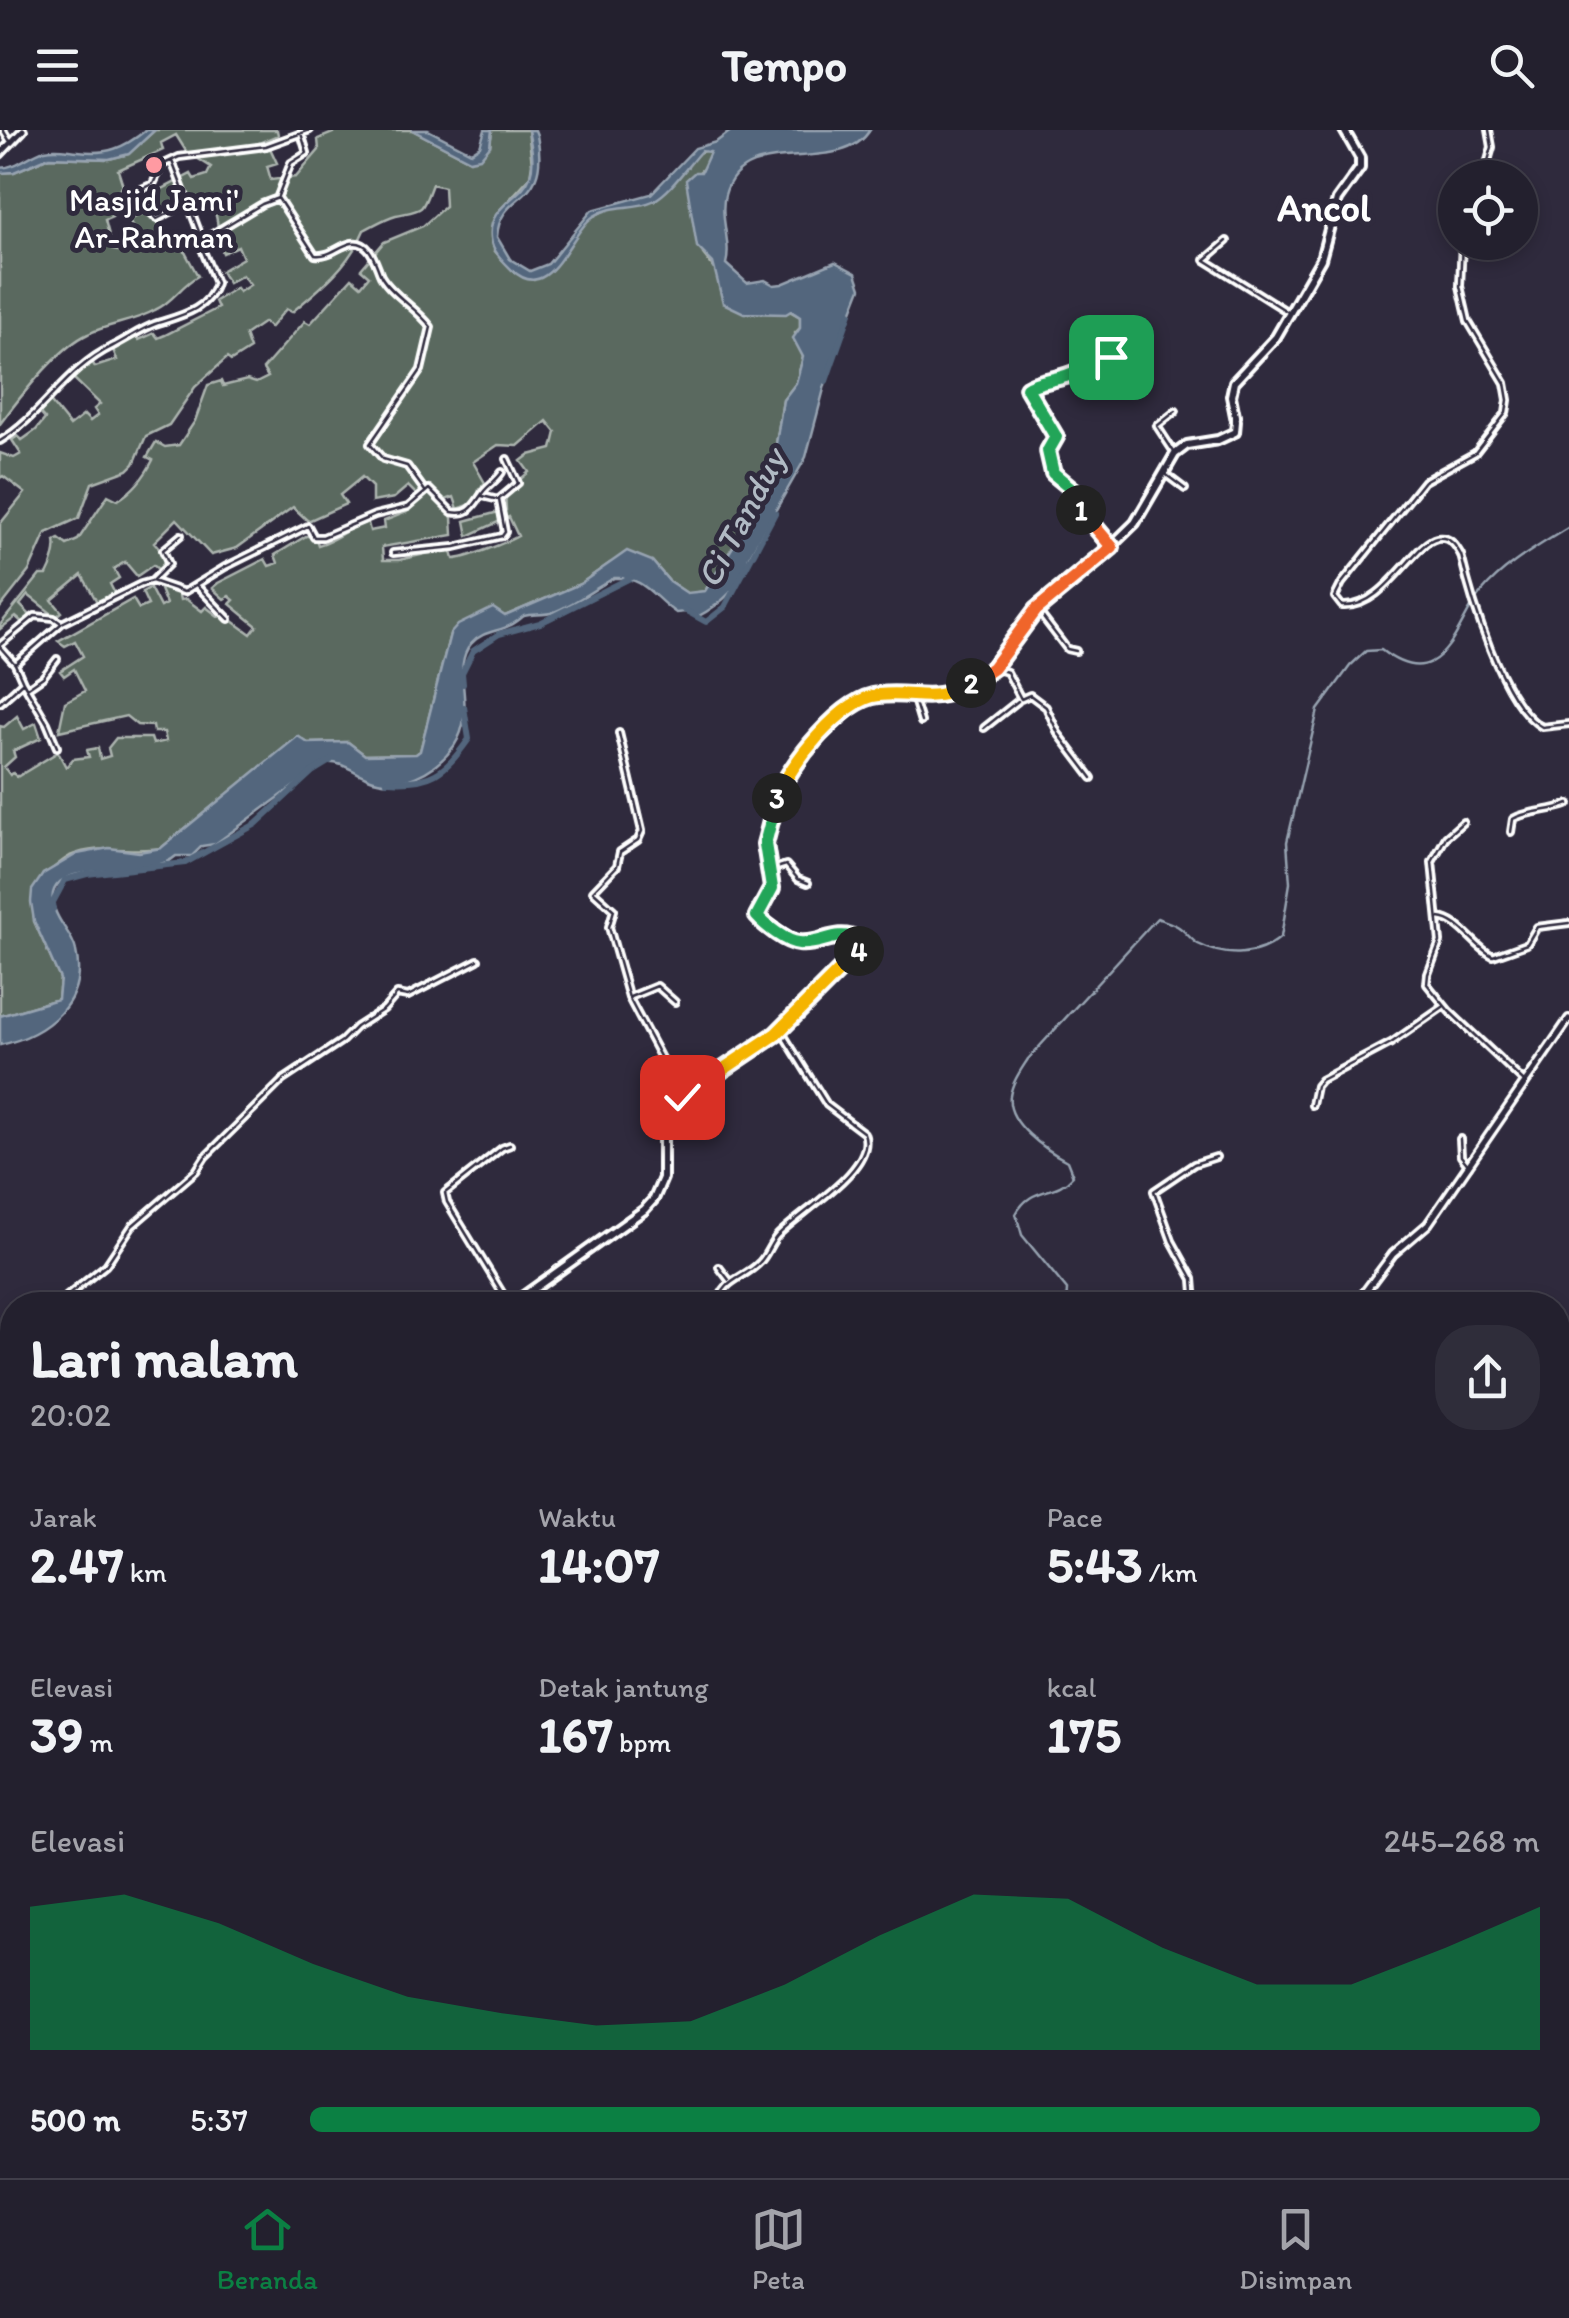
<!DOCTYPE html>
<html lang="id">
<head>
<meta charset="utf-8">
<style>
  body { margin:0; font-family:Itim,sans-serif; background:#2f2d3a; color:#f1f3f6; height:100vh; display:flex; flex-direction:column; font-size:38px; white-space:nowrap }
  * { box-sizing:border-box; margin:0 }
  p { font-size:32px; color:#a3a3aa }
  .icon { flex:none; width:55px; height:55px; fill:none; stroke:currentColor; stroke-width:2; stroke-linecap:round; stroke-linejoin:round }
  .map { position:relative; flex:1; overflow:hidden }
  .panel { position:absolute; left:0px; top:1162px; width:1570px; height:888px; display:flex; flex-direction:column; background:#23202e; border-radius:40px 40px 0 0; box-shadow:0 5px 15px #0003,0 0 0 2px #403e4a }
  .panel>* { flex:none }
  .tools { position:absolute; left:1438px; top:30px; display:grid; gap:20px }
  .tools a { display:grid; place-items:center; width:100px; height:100px; border-radius:50%; background:#23202e; box-shadow:0 5px 15px #0003,0 0 0 2px #403e4a; font-size:50px }
  .pin { position:absolute; display:grid; place-items:center; width:85px; height:85px; color:#fff; margin:-42px; border-radius:20px; box-shadow:0 5px 15px #0006 }
  .km { position:absolute; width:50px; height:50px; margin:-25px; border-radius:50%; background:#222; color:#fff; font-size:28px; line-height:50px; text-align:center }
  .round { display:grid; place-items:center; flex:none; width:105px; height:105px; border-radius:40px; background:#2f2d3a }
  .overview { display:flex; align-items:center; justify-content:space-between; height:170px; padding:0 30px }
  h1 { font-size:55px; font-weight:800; line-height:75px }
  .stats { display:grid; grid-template-columns:repeat(3,1fr); gap:15px; height:170px; padding:10px 30px }
  .stats div { display:grid; align-content:center }
  .stats b { font-size:50px; font-weight:800 }
  .stats small { font-size:28px; font-weight:400 }
  .stats p { font-size:28px }
  .chart { height:280px; padding:20px 30px }
  .chart p { display:flex; justify-content:space-between }
  .chart svg { width:100%; height:180px; margin-top:10px; fill:#0b8043; opacity:.7 }
  ul { padding:0 30px; list-style:none; font-size:32px }
  li { display:grid; grid-template-columns:160px 120px 1fr; align-items:center; height:75px }
  li i { height:25px; border-radius:12px; background:#0b8043 }
  header { display:flex; justify-content:space-between; align-items:center; height:130px; padding:0 30px; background:#23202e; font-size:45px; font-weight:800 }
  .dock { display:flex; justify-content:space-around; align-items:center; height:140px; border-top:2px solid #403e4a; background:#23202e; font-size:28px; color:#a3a3aa }
  .dock a { display:grid; justify-items:center; gap:5px }
  .dock .selected { color:#0b8043 }
  .map>svg:first-child { display:block }
  .green { fill:#5a695f; stroke:#acb4af; stroke-width:2.5; fill-rule:evenodd }
  .water { fill:#52667d; stroke:#97a3b1; stroke-width:2.5 }
  .lines { fill:none; stroke-linecap:round; stroke-linejoin:round }
  .stream { stroke:#97a3b1; stroke-width:2.5 }
  .river { stroke:#52667d; stroke-width:6 }
  .minor-casing { stroke:#fff; stroke-width:10 }
  .tertiary-casing { stroke:#fff; stroke-width:12 }
  .primary-casing { stroke:#fff; stroke-width:14 }
  .minor { stroke:#2f2a3d; stroke-width:2.5 }
  .tertiary { stroke:#2f2a3d; stroke-width:5 }
  .primary { stroke:#2f2a3d; stroke-width:6 }
  .split-1-casing { stroke:#fff; stroke-width:20 }
  .split-2-casing { stroke:#fff; stroke-width:20 }
  .split-3-casing { stroke:#fff; stroke-width:20 }
  .split-4-casing { stroke:#fff; stroke-width:20 }
  .split-5-casing { stroke:#fff; stroke-width:20 }
  .split-1 { stroke:#22a559; stroke-width:12 }
  .split-2 { stroke:#f0652b; stroke-width:12 }
  .split-3 { stroke:#f5b400; stroke-width:12 }
  .split-4 { stroke:#22a559; stroke-width:12 }
  .split-5 { stroke:#f5b400; stroke-width:12 }
  .poi-dot { fill:#ff9aa2; stroke:#2f2a3d; stroke-width:4 }
  .labels { text-anchor:middle; stroke-width:10; stroke-linejoin:round; paint-order:stroke }
  .poi-label { font-size:32px; fill:#fff; stroke:#2f2a3d }
  .water-label { font-size:35px; font-style:italic; fill:#b1bac4; stroke:#2f2a3d }
  .quarter-label { font-size:38px; font-weight:bold; fill:#fff; stroke:#2f2a3d }
</style>
</head>
<body>
<header><svg class="icon" aria-label="menu" viewBox="0 0 24 24"><path d="M4 6h16M4 12h16M4 18h16"/></svg>Tempo<svg class="icon" aria-label="search" viewBox="0 0 24 24"><circle cx="10" cy="10" r="6"/><path d="M15 15l6 6"/></svg></header>
<div class="map">
<svg width="1569" height="2048" viewBox="0 0 1569 2048">
  <rect width="100%" height="100%" fill="#2f2a3d"/>
  <filter id="ink" filterUnits="userSpaceOnUse"><feTurbulence type="fractalNoise" baseFrequency=".01" numOctaves="2"/><feDisplacementMap in="SourceGraphic" scale="20" xChannelSelector="R" yChannelSelector="G"/><feConvolveMatrix kernelMatrix="1 2 1 2 8 2 1 2 1" color-interpolation-filters="sRGB"/></filter>
  <g filter="url(#ink)">
    <path class="green" d="M 155,0 L 277,0 L 278,5 L 259,13 L 261,21 L 270,18 L 277,33 L 267,36 L 271,50 L 296,47 L 319,20 L 318,9 L 333,3 L 333,0 L 412,0 L 470,30 L 490,16 L 492,0 L 528,0 L 532,34 L 530,47 L 498,82 L 494,120 C 505,133 517,148 534,150 L 588,89 L 612,77 L 655,70 L 698,23 L 707,20 L 710,21 L 706,36 L 697,44 L 703,124 L 714,138 L 800,187 L 800,198 L 795,203 L 803,227 L 796,253 L 783,270 L 775,320 L 767,342 L 758,353 L 758,377 L 705,461 L 688,464 L 669,451 L 652,431 L 610,433 L 580,454 L 505,486 L 450,504 L 420,621 L 416,624 L 365,625 L 348,612 L 308,613 L 298,607 L 161,718 C 132,723 99,713 70,726 C 60,731 54,740 43,744 L 34,791 L 60,849 L 58,869 L 0,886 L 0,596 L 4,597 L 17,586 L 24,599 L 36,593 L 41,608 L 13,621 L 15,627 L 4,637 L 10,645 L 13,643 L 17,647 L 58,622 L 66,637 L 73,629 L 89,627 L 87,620 L 98,618 L 100,629 L 110,626 L 108,618 L 116,608 L 151,608 L 153,614 L 166,611 L 164,602 L 154,602 L 153,596 L 137,595 L 126,586 L 59,601 L 65,572 L 85,561 L 74,539 L 64,546 L 60,541 L 83,526 L 75,511 L 65,516 L 58,511 L 133,469 L 139,479 L 148,475 L 142,462 L 150,458 L 160,477 L 166,474 L 157,452 L 178,461 L 180,470 L 186,469 L 202,481 L 206,477 L 218,486 L 222,483 L 251,504 L 257,496 L 230,474 L 234,470 L 229,466 L 224,469 L 212,458 L 218,453 L 265,429 L 269,436 L 278,433 L 275,425 L 306,406 L 315,406 L 318,415 C 336,411 351,396 367,389 L 370,401 L 385,398 L 384,391 L 407,382 L 421,369 L 408,356 L 394,368 L 372,372 L 372,357 L 362,347 L 340,365 L 346,374 L 308,391 L 293,377 L 237,418 L 211,425 L 177,389 L 154,412 L 171,431 L 159,440 L 153,435 L 137,446 L 125,432 L 114,439 L 119,448 L 110,454 L 115,464 L 97,472 L 82,445 L 52,470 L 62,482 L 56,487 L 28,465 L 20,475 L 31,486 L 23,493 L 16,487 L 0,499 L 0,495 L 40,445 L 47,445 C 52,436 57,420 55,411 L 59,409 L 67,415 L 78,410 L 108,365 L 118,370 C 133,361 145,346 153,330 L 147,327 L 156,312 L 165,317 L 179,315 L 195,291 L 208,255 L 221,251 L 223,256 L 247,250 L 256,253 L 268,247 L 263,239 L 305,191 L 310,194 L 352,148 L 361,156 L 369,146 L 361,139 L 384,112 L 423,96 L 445,76 L 444,57 L 432,54 C 421,83 425,79 396,85 C 385,88 374,95 364,100 C 349,136 321,158 292,182 L 286,179 L 270,198 L 264,192 L 245,205 L 250,219 L 231,231 L 227,228 L 195,257 L 169,295 L 146,306 L 134,334 L 128,340 L 92,353 L 79,388 L 46,403 L 29,441 L 0,478 L 0,394 L 25,363 L 3,346 L 0,348 L 0,323 L 14,328 L 21,324 L 12,310 L 18,306 L 22,310 L 36,300 L 45,289 L 36,279 L 48,269 L 70,296 L 84,285 L 90,291 L 98,285 L 94,279 L 100,274 L 71,246 L 90,228 L 95,237 L 117,230 L 112,217 L 136,206 L 139,210 L 154,203 L 158,208 L 165,205 L 218,178 L 215,171 L 236,158 L 239,162 L 250,155 L 242,145 L 228,153 L 221,141 L 243,128 L 238,116 L 223,123 C 214,103 223,90 208,70 L 185,66 L 161,79 L 153,64 L 191,44 L 194,49 L 207,45 L 211,37 L 186,21 L 176,5 L 161,13 L 163,20 L 118,40 L 123,56 L 107,73 L 112,87 L 105,90 L 113,120 L 127,123 L 140,114 L 129,90 L 146,82 L 167,99 L 156,106 L 164,121 L 180,113 L 198,146 C 181,155 173,172 155,180 C 134,192 108,194 88,204 C 58,218 20,267 0,294 L 0,43 L 14,42 L 49,27 L 109,29 L 128,24 ZM 547,291 L 556,302 L 552,319 L 529,325 L 521,331 L 529,342 L 505,362 L 506,380 L 465,391 L 468,406 L 509,387 L 518,406 C 508,412 465,429 454,429 L 451,418 L 399,430 L 383,430 L 382,417 L 453,405 L 452,388 L 445,370 L 454,367 L 458,379 L 477,372 L 479,359 L 485,353 L 473,332 L 498,315 L 518,316 Z"/>
    <path class="water" d="M 146,0 L 155,0 L 129,24 L 109,29 L 49,27 L 14,42 L 0,43 L 0,38 C 19,37 28,25 45,20 C 57,17 67,20 78,21 C 107,25 124,18 146,0 Z
      M 412,0 L 428,0 L 471,22 L 480,16 L 485,0 L 492,0 L 490,16 L 480,28 L 470,30 Z
      M 528,0 L 535,0 L 537,5 C 551,77 500,58 497,107 L 510,129 L 530,141 L 548,134 L 592,80 L 651,64 L 695,18 L 716,12 L 732,0 L 870,0 C 840,49 742,0 725,65 C 719,87 732,114 726,134 L 747,153 L 765,150 L 774,155 L 782,154 L 835,132 L 856,143 L 861,158 L 829,240 L 806,327 L 749,427 C 745,454 720,475 697,487 L 685,482 L 676,483 C 653,468 645,446 614,448 C 594,459 575,474 554,482 C 544,486 533,483 524,486 C 521,488 514,494 511,495 C 498,502 482,501 471,514 C 449,540 479,578 454,616 C 436,642 399,661 368,648 C 354,642 341,631 326,633 L 215,714 L 202,716 L 192,726 L 176,726 C 154,747 80,734 60,752 C 51,760 51,770 55,780 C 60,795 73,805 76,821 C 88,873 46,905 0,915 L 0,886 L 58,869 L 60,849 L 34,791 L 31,772 L 32,760 L 43,744 L 77,724 L 109,718 L 139,722 L 161,718 L 298,606 L 308,613 L 348,612 L 365,625 L 416,624 L 420,621 L 450,504 L 458,495 L 493,478 L 505,486 L 580,454 L 627,421 L 652,431 L 669,451 L 687,463 L 705,461 L 758,377 L 758,352 L 767,342 L 775,320 L 783,270 L 796,253 L 803,227 L 793,208 L 800,198 L 800,187 L 791,181 L 786,184 L 744,183 L 723,173 L 713,133 L 697,117 L 686,50 L 695,42 L 701,42 L 710,22 L 701,21 C 687,36 671,62 653,71 C 634,80 612,74 594,86 C 569,102 551,176 512,140 C 503,131 492,121 491,108 C 487,75 522,69 530,46 C 535,32 531,14 528,0 Z"/>
    <g class="lines">
      <path class="stream" d="M 1066,1175 L 1067,1160 L 1022,1105 L 1016,1084 C 1031,1055 1055,1067 1073,1046 L 1067,1031 C 1046,1020 1006,993 1010,966 C 1012,952 1021,940 1028,929 L 1157,788 C 1164,791 1174,793 1180,798 C 1187,803 1190,809 1198,814 C 1226,828 1258,827 1281,807 L 1290,753 L 1287,712 L 1318,580 L 1350,536 L 1366,521 L 1381,520 C 1394,530 1414,541 1431,532 C 1455,519 1463,484 1481,463 C 1504,435 1539,416 1569,397
        M 856,2048 L 865,2038"/>
      <path class="river" d="M 826,251 L 850,183
        M 679,477 L 706,492 L 725,477 L 775,383
        M 463,554 L 462,543 L 473,521 L 499,504 L 540,493 L 632,447
        M 387,651 C 431,654 444,644 469,609 L 464,577
        M 53,779 L 52,774 L 65,750 L 87,744 L 185,733 L 256,694 L 312,642 L 330,631"/>
      <defs>
        <path id="minor" d="M 3,0 L 9,10
          M 172,31 L 201,107
          M 1483,48 L 1492,17 L 1489,0
          M 278,66 L 291,33 L 307,23 L 301,3
          M 188,73 L 157,89 L 132,63 L 153,54 L 162,35 L 179,27 L 266,16 L 310,0
          M 1227,111 L 1205,130 L 1288,182
          M 1462,112 L 1460,156 L 1468,191 L 1505,253 L 1508,270 L 1506,283 L 1475,323 L 1424,351 L 1342,453 L 1335,467 L 1342,476 C 1384,479 1413,413 1437,408 C 1450,406 1456,416 1461,425 C 1471,469 1502,575 1542,597 L 1569,594
          M 0,311 C 43,285 65,239 113,216 C 127,209 141,199 155,194 C 179,186 208,181 216,153 L 201,116 L 202,110 L 262,74 L 278,68 L 315,125 C 330,127 338,116 352,113 C 371,110 375,133 381,146 C 392,165 417,178 431,197 L 421,240 L 370,314 L 383,329 L 407,336 L 425,361
          M 1174,322 L 1157,296 L 1176,281
          M 1164,343 L 1185,359
          M 499,369 L 518,353 L 507,329
          M 1111,416 L 1081,382 L 1082,367 L 1079,363 L 1053,343 L 1048,321 L 1057,307 L 1027,260 C 1035,252 1064,249 1080,240 L 1095,243 L 1106,229 L 1120,226 L 1148,203
          M 393,423 L 455,417 L 502,406 L 505,402 L 499,370 L 482,366
          M 152,451 L 169,434 L 163,420 L 181,405
          M 197,456 L 229,489
          M 1038,481 L 1067,519 L 1076,521
          M 0,515 L 35,486 L 54,488 L 61,493
          M 15,534 L 62,493 L 141,454 L 152,451 L 184,462 L 225,437 L 308,396 L 314,407 L 323,407 L 375,385 L 408,377 L 429,359 L 452,382 C 471,386 474,374 484,361 C 490,354 497,350 502,342
          M 994,538 L 1007,542 L 1021,569 L 1030,565 L 1046,577 L 1058,603 L 1092,648
          M 23,552 L 47,593 L 57,617
          M 27,558 L 43,547 L 57,529
          M 914,569 L 921,592
          M 0,573 L 23,552 L 15,534 L 0,517
          M 984,598 L 1018,571
          M 619,603 L 642,701 L 638,710 L 620,722 L 617,736 L 593,761 L 614,780 L 609,797 L 629,868 L 681,966
          M 1463,692 L 1446,707 L 1432,732 L 1440,812 L 1428,844 L 1427,854 L 1449,881 L 1523,951
          M 1511,702 L 1513,689 C 1528,680 1551,682 1569,674
          M 773,739 L 786,735 L 798,749 L 808,753
          M 1439,788 C 1461,790 1474,817 1493,826 L 1527,814 L 1537,797 L 1569,793
          M 630,867 L 657,856 L 675,872
          M 1312,975 L 1316,956 L 1321,950 L 1391,913 L 1443,877
          M 1460,1009 L 1461,1026 L 1469,1036
          M 719,1137 L 729,1150
          M 509,1174 L 447,1072 L 445,1063 L 502,1018 L 510,1015
          M 56,1175 L 106,1135 L 132,1096 L 196,1041 L 205,1027 L 283,950 L 342,911 L 356,897 L 384,879 L 397,864 L 408,866 L 478,830
          M 718,1175 C 723,1148 743,1150 760,1132 C 767,1125 770,1114 777,1106 C 798,1083 878,1038 864,1003 L 827,975 L 781,901
          M 1200,1175 L 1194,1162 L 1193,1149 L 1172,1111 L 1154,1061 L 1194,1034 L 1216,1027
          M 1558,1290 L 1569,1282
          M 0,1327 L 12,1283 L 7,1242 L 12,1222
          M 0,1541 L 7,1544 L 12,1554
          M 1569,1591 L 1564,1605 L 1569,1623
          M 1569,1694 L 1564,1703 L 1569,1709
          M 0,1734 L 12,1726
          M 1558,1981 L 1569,1989
          M 350,2039 L 354,2048
          M 487,2048 L 495,2041"/>
        <path id="tertiary" d="M 0,24 L 23,0
          M 1355,1175 L 1393,1124 L 1428,1094 L 1569,889
          M 28,2048 L 60,2038
          M 1146,2048 L 1147,2038"/>
        <path id="primary" d="M 511,1175 L 644,1080 L 654,1069 L 663,1048 L 663,996 L 675,973 L 778,902 L 857,823 L 858,813 L 852,807 L 839,806 L 798,813 L 757,786 L 772,758 L 765,714 L 777,666 L 793,637 L 811,615 L 862,569 L 883,564 L 942,567 L 985,544 L 1037,480 L 1098,429 L 1135,393 L 1175,324 L 1187,315 L 1218,310 L 1235,302 L 1236,291 L 1231,266 L 1234,252 L 1276,207 L 1321,129 L 1337,70 L 1360,38 L 1360,28 L 1344,0
          M 0,1583 L 12,1566"/>
      </defs>
      <use href="#minor" class="minor-casing"/>
      <use href="#tertiary" class="tertiary-casing"/>
      <use href="#primary" class="primary-casing"/>
      <use href="#minor" class="minor"/>
      <use href="#tertiary" class="tertiary"/>
      <use href="#primary" class="primary"/>
    </g>
  </g>
  <g class="lines" filter="url(#ink)">
    <defs>
      <path id="split-1" d="M 1081,380 L 1082,367 L 1053,343 L 1048,321 L 1056,307 L 1027,258 C 1040,249 1061,251 1080,240 L 1095,243 L 1111,227"/>
      <path id="split-2" d="M 971,553 L 993,538 L 1036,480 L 1112,417 L 1081,380"/>
      <path id="split-3" d="M 777,668 C 789,635 842,568 879,565 C 918,561 933,575 971,553"/>
      <path id="split-4" d="M 777,668 L 765,714 L 772,758 L 757,786 C 766,796 786,812 799,813 C 820,816 837,799 857,810 L 859,821"/>
      <path id="split-5" d="M 682,967 L 776,904 L 859,821"/>
    </defs>
    <use href="#split-1" class="split-1-casing"/>
    <use href="#split-2" class="split-2-casing"/>
    <use href="#split-3" class="split-3-casing"/>
    <use href="#split-4" class="split-4-casing"/>
    <use href="#split-5" class="split-5-casing"/>
    <use href="#split-1" class="split-1"/>
    <use href="#split-2" class="split-2"/>
    <use href="#split-3" class="split-3"/>
    <use href="#split-4" class="split-4"/>
    <use href="#split-5" class="split-5"/>
  </g>
  <circle class="poi-dot" cx="154" cy="35" r="10"/>
  <g class="labels">
    <g class="poi-label">
      <text x="154" y="81">Masjid Jami'<tspan x="154" dy="37">Ar-Rahman</tspan></text>
    </g>
    <g class="water-label">
      <text transform="translate(741 388) rotate(-62)" y="12">Ci Tanduy</text>
    </g>
    <g class="quarter-label">
      <text x="1324" y="91">Ancol</text>
    </g>
  </g>
</svg>
<div class="tools">
<a><svg class="icon" aria-label="locate" viewBox="0 0 24 24"><circle cx="12" cy="12" r="6"/><path d="M12 2v4M12 18v4M2 12h4M18 12h4"/></svg></a>
</div>
<div class="pin" style="left:1111px;top:227px;background:#1e9e55"><svg class="icon" aria-label="arrive" viewBox="0 0 24 24"><path d="M6 21V4h12l-3 4 3 4H6"/></svg></div>
<div class="pin" style="left:682px;top:967px;background:#d93025"><svg class="icon" aria-label="check" viewBox="0 0 24 24"><path d="M5 12l5 5 9-10"/></svg></div>
<b class="km" style="left:1081px;top:380px">1</b>
<b class="km" style="left:971px;top:553px">2</b>
<b class="km" style="left:777px;top:668px">3</b>
<b class="km" style="left:859px;top:821px">4</b>
<section class="panel">
<div class="overview"><div><h1>Lari malam</h1><p>20:02</p></div><a class="round"><svg class="icon" aria-label="share" viewBox="0 0 24 24"><path d="M12 15V3M7 8l5-5 5 5M5 13v7h14v-7"/></svg></a></div>
<div class="stats">
<div><p>Jarak</p><b>2.47<small> km</small></b></div>
<div><p>Waktu</p><b>14:07</b></div>
<div><p>Pace</p><b>5:43<small> /km</small></b></div>
</div>
<div class="stats">
<div><p>Elevasi</p><b>39<small> m</small></b></div>
<div><p>Detak jantung</p><b>167<small> bpm</small></b></div>
<div><p>kcal</p><b>175</b></div>
</div>
<div class="chart"><p><span>Elevasi</span>245–268 m</p>
<svg viewBox="0 0 160 44" preserveAspectRatio="none"><path d="M0 44V9L10 6L20 13L30 23L40 31L50 35L60 38L70 37L80 28L90 16L100 6L110 7L120 19L130 28L140 28L150 19L160 9V44z"/></svg>
</div>
<ul>
<li><b>500 m</b>5:37<i style="width:100%"></i></li>
</ul>
</section>
</div>
<nav class="dock">
<a class="selected"><svg class="icon" aria-label="home" viewBox="0 0 24 24"><path d="M3 11l9-7 9 7M6 9v11h12V9"/></svg>Beranda</a>
<a><svg class="icon" aria-label="map" viewBox="0 0 24 24"><path d="M3 6l6-2 6 2 6-2v14l-6 2-6-2-6 2zM9 4v14M15 6v14"/></svg>Peta</a>
<a><svg class="icon" aria-label="saved" viewBox="0 0 24 24"><path d="M7 4h10v16l-5-4-5 4z"/></svg>Disimpan</a>
</nav>
</body>
</html>
